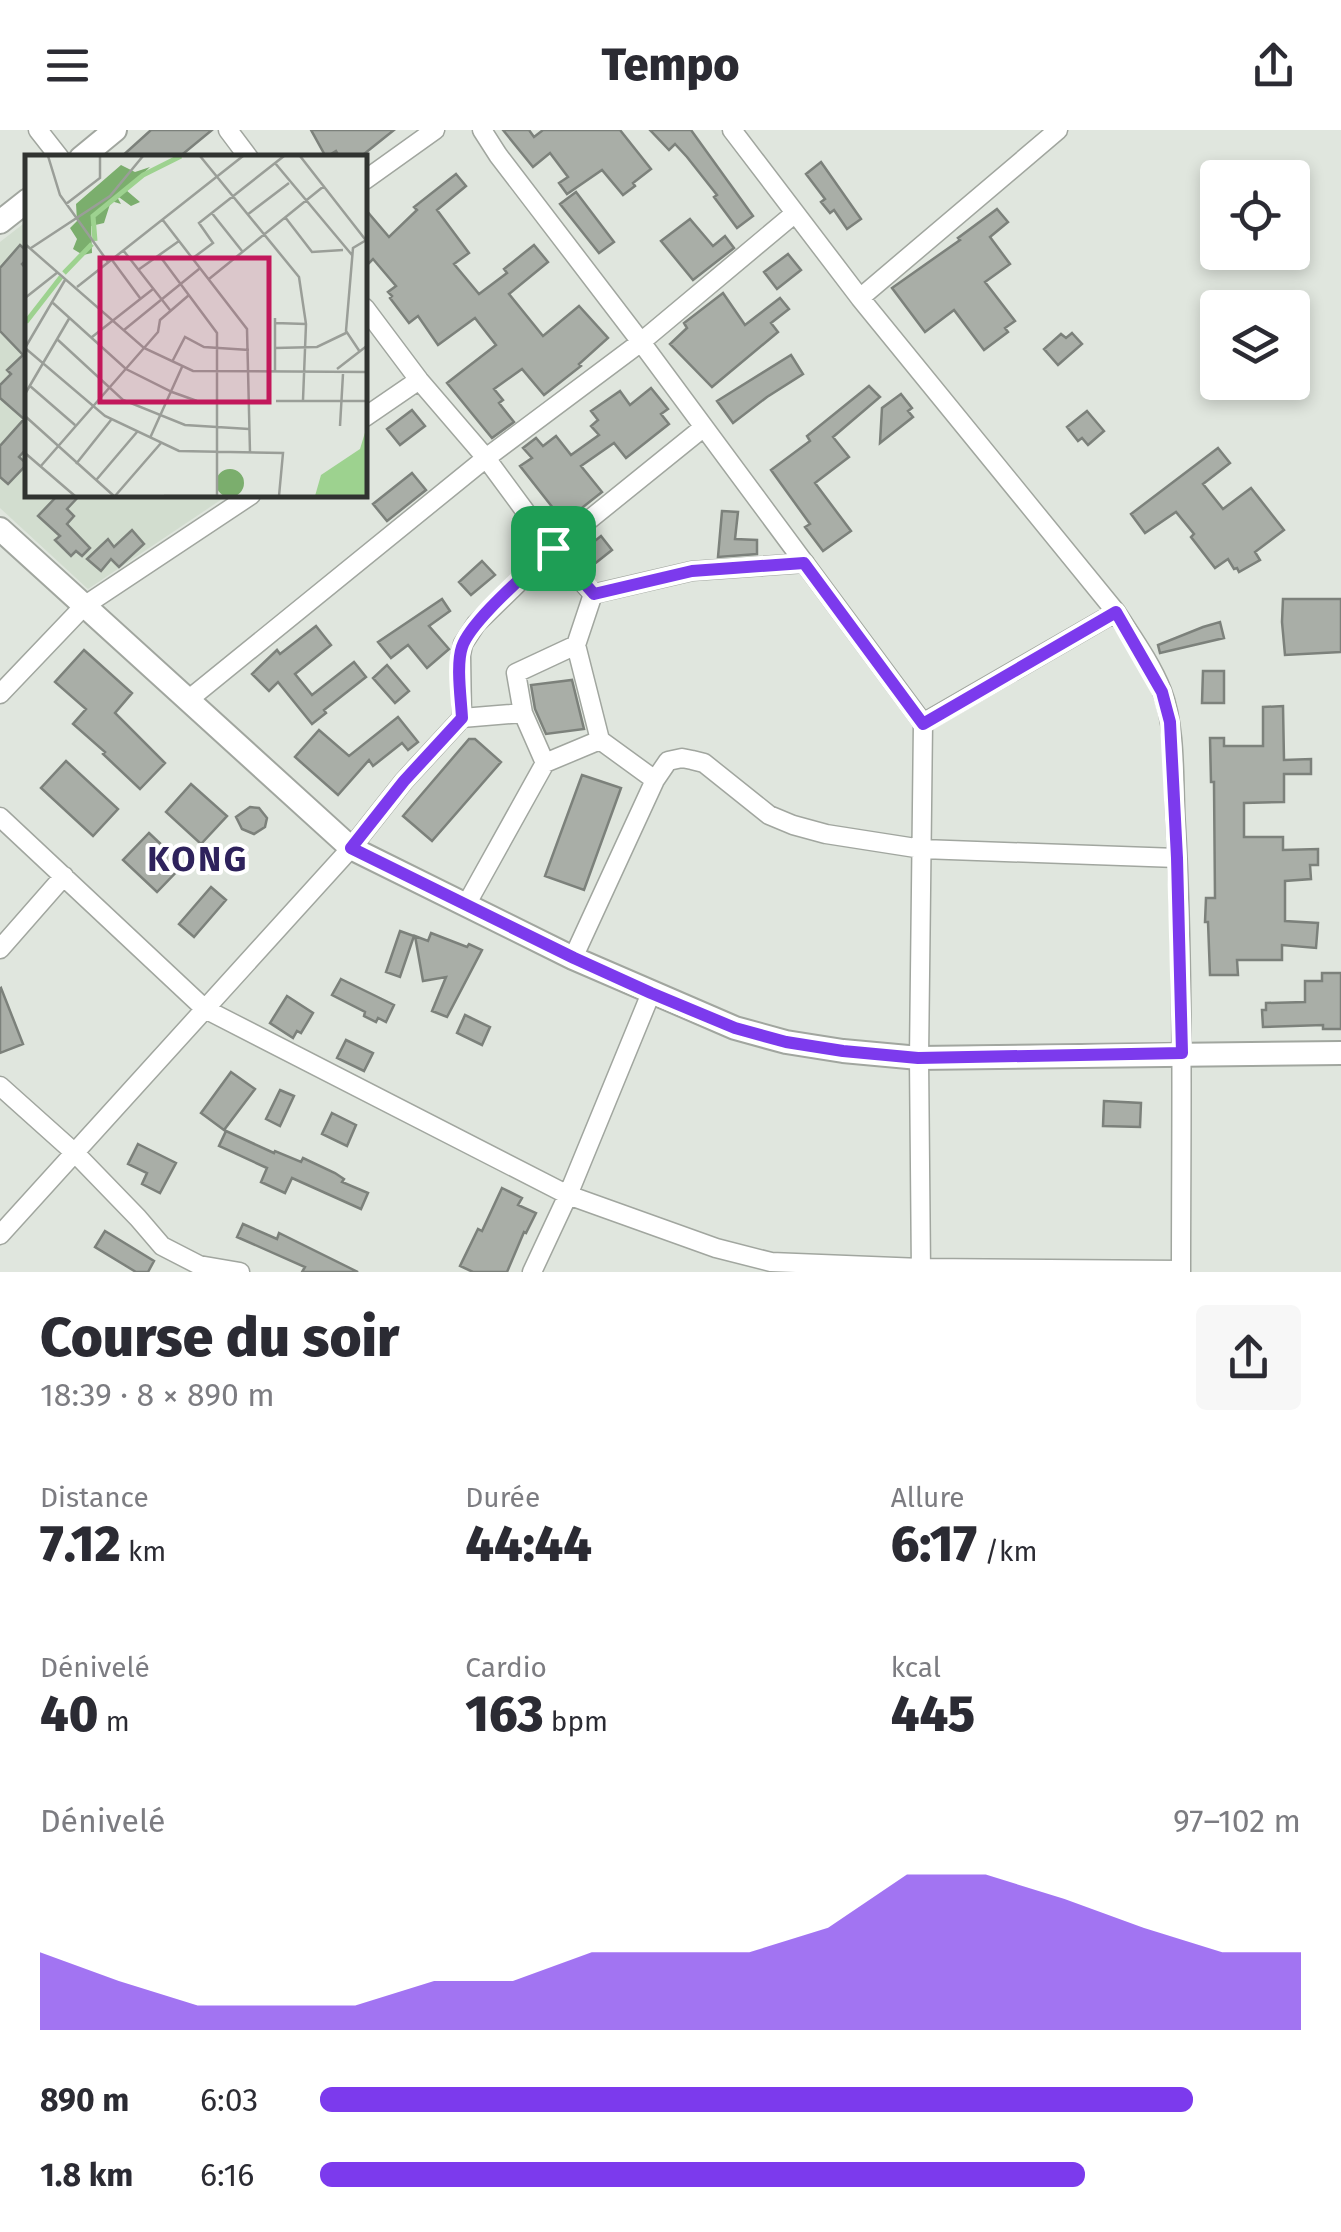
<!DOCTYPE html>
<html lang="fr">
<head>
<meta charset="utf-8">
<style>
  body { margin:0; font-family:"Fira Sans",sans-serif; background:#f7f7f7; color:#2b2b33; height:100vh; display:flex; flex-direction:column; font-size:38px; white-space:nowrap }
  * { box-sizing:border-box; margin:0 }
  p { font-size:32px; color:#7c7c81 }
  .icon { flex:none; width:55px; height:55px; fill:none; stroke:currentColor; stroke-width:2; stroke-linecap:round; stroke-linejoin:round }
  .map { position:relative; height:1142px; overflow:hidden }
  .panel { display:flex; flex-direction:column; background:#fff; flex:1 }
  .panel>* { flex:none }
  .buttons { position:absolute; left:1200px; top:30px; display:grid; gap:20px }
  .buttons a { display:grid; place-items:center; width:110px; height:110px; border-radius:10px; background:#fff; box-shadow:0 5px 15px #0003; font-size:50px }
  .pin { position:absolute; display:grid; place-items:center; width:85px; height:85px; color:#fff; margin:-42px; border-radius:20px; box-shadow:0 5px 15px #0006 }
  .round { display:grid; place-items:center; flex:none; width:105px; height:105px; border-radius:10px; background:#f7f7f7 }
  .head { display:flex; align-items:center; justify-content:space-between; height:170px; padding:0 40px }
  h1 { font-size:55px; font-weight:800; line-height:75px }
  .figures { display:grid; grid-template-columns:repeat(3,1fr); gap:15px; height:170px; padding:10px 40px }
  .figures div { display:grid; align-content:center }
  .figures b { font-size:50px; font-weight:800 }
  .figures small { font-size:28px; font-weight:400 }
  .figures p { font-size:28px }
  .chart { height:280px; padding:20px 40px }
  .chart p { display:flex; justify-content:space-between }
  .chart svg { width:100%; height:180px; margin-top:10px; fill:#7c3aed; opacity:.7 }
  ul { padding:0 40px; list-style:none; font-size:32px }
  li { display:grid; grid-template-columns:160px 120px 1fr; align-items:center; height:75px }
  li i { height:25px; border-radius:12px; background:#7c3aed }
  header { display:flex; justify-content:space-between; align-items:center; height:130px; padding:0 40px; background:#fff; font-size:45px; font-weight:800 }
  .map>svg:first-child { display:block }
  .built { fill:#d2ddcf }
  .building { fill:#a9aea7; stroke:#7c817b; stroke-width:2.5 }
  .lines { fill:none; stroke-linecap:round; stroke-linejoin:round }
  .minor-casing { stroke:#a1a69f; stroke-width:21 }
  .major-casing { stroke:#a1a69f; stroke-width:26 }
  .minor { stroke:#fff; stroke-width:18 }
  .major { stroke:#fff; stroke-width:22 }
  .route-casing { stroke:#fff; stroke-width:20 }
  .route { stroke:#7c3aed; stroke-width:12 }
  .labels { text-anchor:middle; stroke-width:8; stroke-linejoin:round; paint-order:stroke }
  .district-label { font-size:35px; font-weight:bold; letter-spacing:2.5px; fill:#2e225c; stroke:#fff }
  .inset-river { fill:none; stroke:#9dd28f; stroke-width:5 }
  .inset-road { fill:none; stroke:#9a9e98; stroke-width:2.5 }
  .view { fill:#c2185b; fill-opacity:0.15; stroke:#c2185b; stroke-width:5 }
  .inset-edge { fill:none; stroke:#303330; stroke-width:5 }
</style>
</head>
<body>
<header><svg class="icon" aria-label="menu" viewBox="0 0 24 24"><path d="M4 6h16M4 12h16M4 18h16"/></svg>Tempo<svg class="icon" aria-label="share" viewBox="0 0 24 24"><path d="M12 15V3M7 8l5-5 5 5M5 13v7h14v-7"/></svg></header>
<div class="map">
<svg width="1341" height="1142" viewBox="0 0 1341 1142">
  <rect width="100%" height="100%" fill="#e0e6de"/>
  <path class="built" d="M 27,91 L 28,365 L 228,365 L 88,459 L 0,378 L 0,112 Z"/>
  <path class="building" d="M 151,0 L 212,0 L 178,28 L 120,28 Z
    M 311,0 L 394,0 L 359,28 L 340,28 L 336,21 L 326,27 Z
    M 503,0 L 529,0 L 534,7 L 543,0 L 620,0 L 651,39 L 633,53 L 635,56 L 623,65 L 602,40 L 567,64 L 559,53 L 568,47 L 550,23 L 533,37 Z
    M 650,0 L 691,0 L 753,86 L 737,98 L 714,67 L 717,65 L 687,27 L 675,14 L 669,20 Z
    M 821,32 L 861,89 L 847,99 L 834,80 L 830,83 L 821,72 L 825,69 L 806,44 Z
    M 456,44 L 466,56 L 437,80 L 469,123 L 454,134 L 479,164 L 507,143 L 504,139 L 534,115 L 548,132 L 509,164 L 543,206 L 579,176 L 608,208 L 579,234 L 581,236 L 544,265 L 522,239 L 494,259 L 503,270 L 499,273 L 514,292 L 492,308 L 447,253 L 496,215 L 475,188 L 438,215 L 418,186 L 409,193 L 390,168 L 392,166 L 388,162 L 396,156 L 373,129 L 365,137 L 365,79 L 389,107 L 417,80 L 414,77 Z
    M 576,62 L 614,112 L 599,123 L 560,74 Z
    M 997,79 L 1008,92 L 990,107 L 1010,134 L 985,152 L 1015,191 L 1005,198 L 1008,202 L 984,220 L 954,180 L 925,202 L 892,158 L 960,110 L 958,108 Z
    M 690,89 L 713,116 L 725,106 L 734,118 L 693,150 L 661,111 Z
    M 20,115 L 28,122 L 28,128 L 22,134 L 28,141 L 28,309 L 27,318 L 19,327 L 27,334 L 8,354 L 0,347 L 0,316 L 24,289 L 0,268 L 0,255 L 11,244 L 7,240 L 23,225 L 0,201 L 0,138 Z
    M 788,124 L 801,140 L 777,159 L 764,142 Z
    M 723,163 L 745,195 L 780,168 L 789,179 L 771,193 L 778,202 L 712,257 L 670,214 L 687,198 L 684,193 Z
    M 1072,203 L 1082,214 L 1058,235 L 1044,219 L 1061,204 L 1066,208 Z
    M 791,225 L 803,244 L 767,267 L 733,293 L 717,271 Z
    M 869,256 L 880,267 L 833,307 L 849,327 L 815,353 L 851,401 L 823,421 L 805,397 L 810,394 L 771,340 L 810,311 L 807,306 Z
    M 651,258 L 668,279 L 661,284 L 669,294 L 626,328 L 614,313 L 581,336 L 602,362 L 564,392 L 520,336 L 532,328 L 523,318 L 536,308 L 543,316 L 556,306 L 571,325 L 599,305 L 591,296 L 598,290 L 591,281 L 620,261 L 630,275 Z
    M 901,264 L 912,278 L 908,281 L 913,287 L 880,313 L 882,278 Z
    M 412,280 L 425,296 L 400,315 L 387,299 Z
    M 1087,281 L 1104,301 L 1088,315 L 1082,308 L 1078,311 L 1067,297 Z
    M 1218,318 L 1230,333 L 1203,354 L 1223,379 L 1251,358 L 1284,400 L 1255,422 L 1260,430 L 1239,442 L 1237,438 L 1234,439 L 1228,429 L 1215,438 L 1191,407 L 1194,404 L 1176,382 L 1145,403 L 1131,384 Z
    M 412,343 L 426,360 L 387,391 L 373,374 Z
    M 58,365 L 80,365 L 67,379 L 74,386 L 67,394 L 90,418 L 82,426 L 76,421 L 71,426 L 55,410 L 60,406 L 38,386 Z
    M 722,381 L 738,382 L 735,409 L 757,410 L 757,424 L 718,427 Z
    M 132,400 L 144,414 L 119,437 L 111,429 L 101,441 L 87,429 L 108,409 L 114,417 Z
    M 601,406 L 612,420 L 588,439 L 576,426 Z
    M 482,431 L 495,445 L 471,465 L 459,452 Z
    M 442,469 L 450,481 L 429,496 L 449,519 L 427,538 L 408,515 L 391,528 L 378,512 Z
    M 1283,469 L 1341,469 L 1341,522 L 1285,525 L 1282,492 Z
    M 1220,492 L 1224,508 L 1160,523 L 1158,515 L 1203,497 Z
    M 316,496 L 331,515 L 295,544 L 312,565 L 354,532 L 366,547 L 324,580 L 326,583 L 312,594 L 278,552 L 269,561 L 252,544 L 277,520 L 280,524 Z
    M 84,520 L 132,563 L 115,583 L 165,633 L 140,659 L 103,624 L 105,622 L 73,594 L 86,579 L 55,552 Z
    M 387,535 L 409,561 L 395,573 L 373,548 Z
    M 1203,541 L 1224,541 L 1224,573 L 1202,573 Z
    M 572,550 L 584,599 L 546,604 L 535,579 L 531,555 Z
    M 1283,576 L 1284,630 L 1311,629 L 1311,644 L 1284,644 L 1284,672 L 1244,673 L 1244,707 L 1283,707 L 1283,720 L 1318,719 L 1318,735 L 1310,735 L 1311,749 L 1285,751 L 1285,791 L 1318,793 L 1316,818 L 1282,815 L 1282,830 L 1237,830 L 1238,845 L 1210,845 L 1208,792 L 1205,792 L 1206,768 L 1215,768 L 1214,655 L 1214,652 L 1211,652 L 1210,608 L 1224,608 L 1224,616 L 1263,616 L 1263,577 Z
    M 398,587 L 418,612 L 408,620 L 402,613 L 373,636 L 369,630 L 338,665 L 295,627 L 319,600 L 349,626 Z
    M 469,609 L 475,609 L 501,632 L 432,711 L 403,686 Z
    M 66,631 L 118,679 L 93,706 L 41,658 Z
    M 582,645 L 621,658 L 584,760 L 545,746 Z
    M 191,654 L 227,686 L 201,714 L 166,682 Z
    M 250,677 L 259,678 L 267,688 L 265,697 L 254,704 L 242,699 L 236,687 Z
    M 149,703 L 183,735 L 157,762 L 123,730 Z
    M 211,757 L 226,770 L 194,807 L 179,794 Z
    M 400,801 L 414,806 L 400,847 L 386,842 Z
    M 431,803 L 467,817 L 469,814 L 482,820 L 447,887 L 432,881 L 446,847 L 423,851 L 415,806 L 428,811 Z
    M 1322,843 L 1341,843 L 1341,899 L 1323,899 L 1323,895 L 1263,897 L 1262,880 L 1266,880 L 1266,873 L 1305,872 L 1305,851 L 1322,851 Z
    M 341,849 L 394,875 L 386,892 L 378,888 L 376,892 L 364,886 L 365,882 L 332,865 Z
    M 1,858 L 23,914 L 0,923 L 0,859 Z
    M 287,866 L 313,883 L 301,903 L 297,901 L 293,908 L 270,893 Z
    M 465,885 L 490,897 L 482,915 L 457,903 Z
    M 346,910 L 373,923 L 364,941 L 337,928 Z
    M 231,942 L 255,959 L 224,1000 L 201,983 Z
    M 280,960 L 294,966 L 280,996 L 266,989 Z
    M 1104,971 L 1141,973 L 1140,997 L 1103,996 Z
    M 332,983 L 356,995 L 347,1016 L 322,1004 Z
    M 226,1001 L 274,1023 L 275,1021 L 301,1032 L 303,1028 L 335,1043 L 344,1049 L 342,1052 L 368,1063 L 361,1079 L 292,1048 L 285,1063 L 261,1052 L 267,1038 L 219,1016 Z
    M 138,1014 L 176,1033 L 160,1063 L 142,1054 L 147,1043 L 128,1034 Z
    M 502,1058 L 522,1068 L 518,1075 L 536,1083 L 526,1103 L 524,1102 L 507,1142 L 473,1142 L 460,1136 L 478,1099 L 482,1101 Z
    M 243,1094 L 277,1109 L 279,1103 L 358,1142 L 302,1142 L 305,1137 L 237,1107 Z
    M 105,1101 L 154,1131 L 148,1142 L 136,1142 L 95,1117 Z"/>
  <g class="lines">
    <defs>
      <path id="minor" d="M 38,0 L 60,28
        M 228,0 L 249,28
        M 482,0 L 498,25 L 641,212 L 923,593 L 919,928 L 921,1142
        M 732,0 L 860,168 L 1116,482 C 1132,507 1151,533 1162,561 C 1177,600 1173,656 1176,698 C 1184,846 1181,994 1181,1142
        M 365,50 L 435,0
        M 860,168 L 1058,0
        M 365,178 L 419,250 L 486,328 L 553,419 L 593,464
        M 365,287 L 419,250
        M 593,464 L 692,441 L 805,433
        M 576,515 L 600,610 L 545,633 L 523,583 L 516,543 L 576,515 L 593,464
        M 0,564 L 84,476 L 251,365
        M 188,570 L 486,328 L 641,212 L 794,84
        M 462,588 L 523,583
        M 923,593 L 1116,482
        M 600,610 L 655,650
        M 0,687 L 205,879 L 568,1065 L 716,1118 L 771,1132 L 921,1138 L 1181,1140
        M 466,775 L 545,633
        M 0,819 L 64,746
        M 573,828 L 655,650 L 668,631 L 682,628 L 692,630 L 704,633 L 769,685 L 793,695 L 826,704 L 922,719 L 1177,728
        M 0,956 L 76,1024 L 138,1088 L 162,1116 L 199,1135 L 240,1142
        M 0,1105 L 351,718 L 404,651 L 462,588 L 461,525 L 463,514 L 476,494 L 553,419 L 704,297
        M 532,1142 L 568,1065 L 651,863"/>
      <path id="major" d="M 81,28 L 115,0
        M 0,92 L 28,70
        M 0,399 L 351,718 L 573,828 L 735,898 L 786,912 L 843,921 L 919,928 L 1341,923"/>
    </defs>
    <use href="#minor" class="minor-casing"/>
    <use href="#major" class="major-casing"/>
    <use href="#minor" class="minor"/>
    <use href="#major" class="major"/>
  </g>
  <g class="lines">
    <defs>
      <path id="route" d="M 553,418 L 594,464 L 692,441 L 804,433 L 923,594 L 1116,482 L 1162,562 L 1170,592 L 1177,728 L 1182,923 L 918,928 L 843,921 L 786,912 L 735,898 L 651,863 L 574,828 L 351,718 L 404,651 L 462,588 C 461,568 456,535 462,517 C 471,490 531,440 553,418 Z"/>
    </defs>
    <use href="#route" class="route-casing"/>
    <use href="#route" class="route"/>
  </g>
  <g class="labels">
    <g class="district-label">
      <text x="198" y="741">KONG</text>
    </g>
  </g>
  <g transform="translate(25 25)">
    <rect width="342" height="342" fill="#e0e6de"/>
    <path d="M 96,10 L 110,17 L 125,12 L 101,35 L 115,47 L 106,51 L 91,40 L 96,49 L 86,46 L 79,68 L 66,71 L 67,98 L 58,100 L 48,94 L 52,84 L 45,73 L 52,66 L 51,49 ZM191 328a14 14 0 1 1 28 0a14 14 0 1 1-28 0Z" fill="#7bae6d"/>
    <path d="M 342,271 L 342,341 L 290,341 L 296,320 L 335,294 Z" fill="#9dd28f"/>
    <path class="inset-river" d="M 70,86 L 68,61 L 118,20 L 156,1M 39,118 L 67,89M 1,167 L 36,122"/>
    <path class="inset-road" d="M 23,1 L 35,40 L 83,107M 175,1 L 274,122 L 281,169 L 278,245M 275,1 L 343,88M 250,8 L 327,100M 41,49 L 75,23 L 75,1M 186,57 L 217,96M 222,60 L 264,28M 260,62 L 287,97 L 318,95M 137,64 L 222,174 L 225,297M 0,89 L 119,193 L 168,216 L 343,217M 6,93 L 85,41 L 118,1M 98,95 L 145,155M 134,100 L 192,178 L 192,341M 168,103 L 188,88 L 174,68 L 259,1M 87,105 L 115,143M 113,115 L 154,86M 184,124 L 299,31M 40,125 L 0,193 L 80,261 L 154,296 L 258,298 L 254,341M 52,132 L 218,1M 0,143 L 33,117M 28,148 L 101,214 L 147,237 L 172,246 L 224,247M 250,163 L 250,216M 250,168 L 281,169M 99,175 L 174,114M 67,182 L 128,134M 33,185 L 98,245 L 160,270 L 224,274M 250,193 L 292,192 L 321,178M 335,197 L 321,176 L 328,93 L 343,84M 147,207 L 160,182 L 179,192 L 224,195M 312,214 L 343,190M 5,231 L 50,270M 0,239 L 45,162M 251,246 L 343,246M 0,261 L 89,341M 315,271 L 318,219M 125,283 L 157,212M 0,298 L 50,341M 51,309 L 86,265M 15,312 L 133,177 L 135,165 L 164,140M 72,324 L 112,277M 90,341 L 136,288M 139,341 L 192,341"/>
    <path class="view" d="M 75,103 L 244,103 L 244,247 L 75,247 Z"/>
    <rect width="342" height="342" class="inset-edge"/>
  </g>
</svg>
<div class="buttons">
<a><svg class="icon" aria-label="locate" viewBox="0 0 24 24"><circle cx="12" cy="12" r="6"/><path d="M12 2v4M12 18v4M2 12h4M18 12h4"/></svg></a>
<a><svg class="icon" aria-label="layers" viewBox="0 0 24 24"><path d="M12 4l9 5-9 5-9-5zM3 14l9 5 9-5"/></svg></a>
</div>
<div class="pin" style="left:553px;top:418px;background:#1e9e55"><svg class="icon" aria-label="arrive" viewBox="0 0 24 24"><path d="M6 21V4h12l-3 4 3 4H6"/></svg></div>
</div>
<section class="panel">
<div class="head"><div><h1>Course du soir</h1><p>18:39 · 8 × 890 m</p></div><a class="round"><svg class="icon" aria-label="share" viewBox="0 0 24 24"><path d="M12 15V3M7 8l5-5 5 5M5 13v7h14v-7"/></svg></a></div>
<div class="figures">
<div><p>Distance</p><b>7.12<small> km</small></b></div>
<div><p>Durée</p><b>44:44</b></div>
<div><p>Allure</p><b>6:17<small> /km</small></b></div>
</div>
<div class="figures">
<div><p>Dénivelé</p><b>40<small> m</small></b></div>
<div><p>Cardio</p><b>163<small> bpm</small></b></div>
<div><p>kcal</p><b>445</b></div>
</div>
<div class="chart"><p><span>Dénivelé</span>97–102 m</p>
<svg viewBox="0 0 160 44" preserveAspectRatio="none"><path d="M0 44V25L10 32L20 38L30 38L40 38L50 32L60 32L70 25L80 25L90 25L100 19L110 6L120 6L130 12L140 19L150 25L160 25V44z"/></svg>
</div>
<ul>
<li><b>890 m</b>6:03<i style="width:89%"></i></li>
<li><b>1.8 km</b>6:16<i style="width:78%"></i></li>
</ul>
</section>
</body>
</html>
